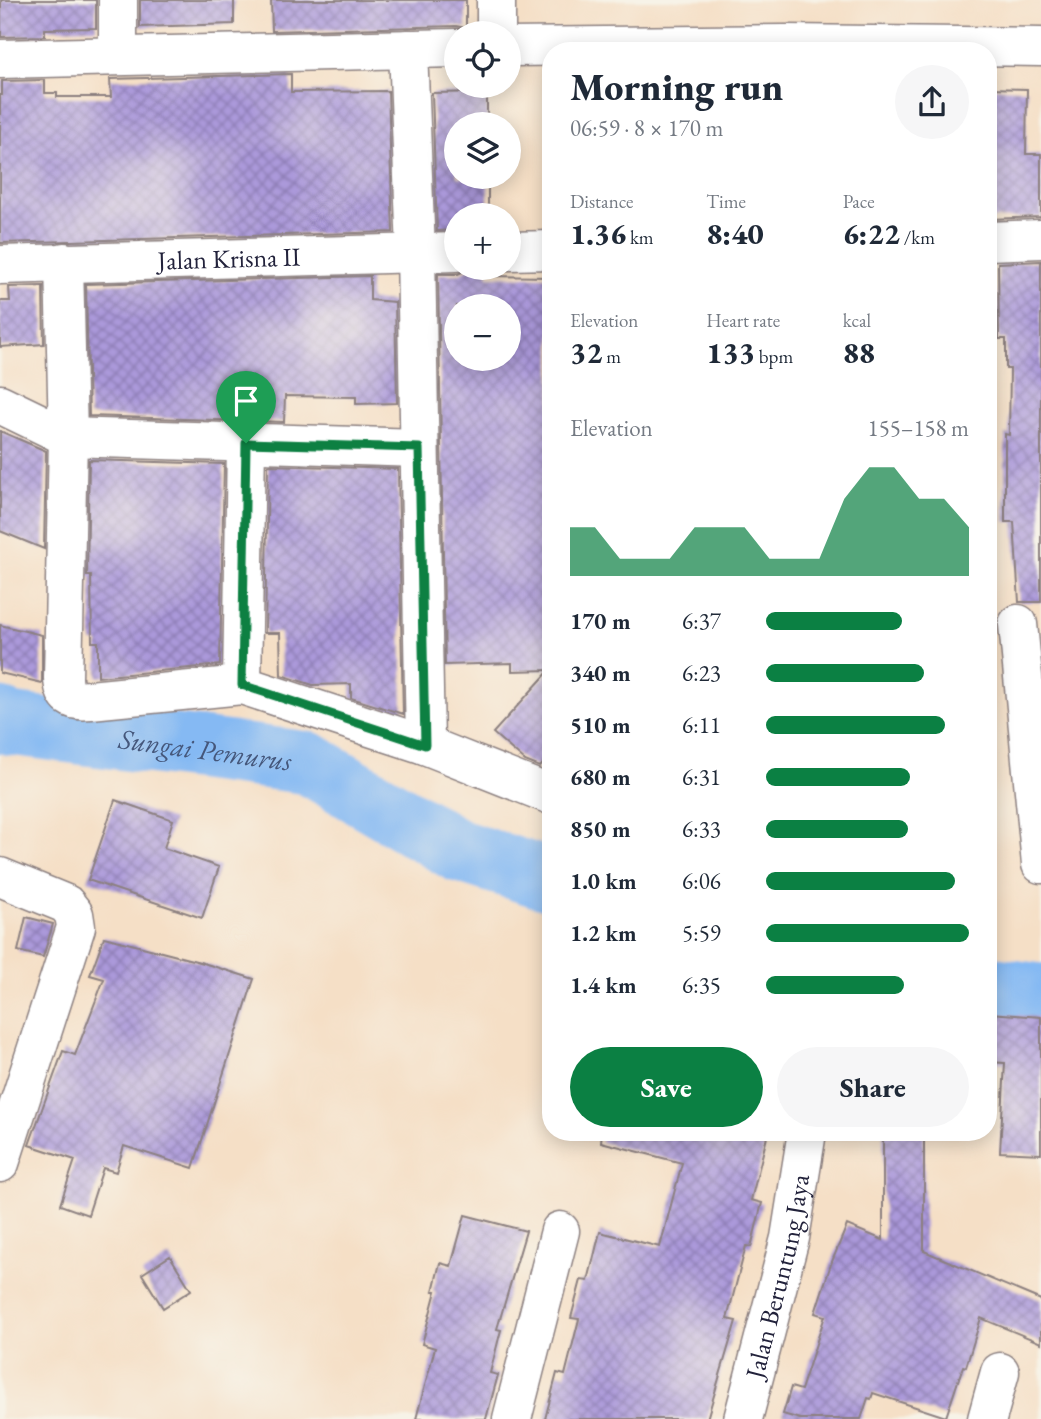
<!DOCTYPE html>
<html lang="en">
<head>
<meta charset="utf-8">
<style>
  body { margin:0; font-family:"EB Garamond",serif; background:#f6f6f7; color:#1f2937; height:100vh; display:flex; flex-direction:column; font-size:26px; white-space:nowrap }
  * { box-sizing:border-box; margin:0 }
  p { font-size:23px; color:#747a83 }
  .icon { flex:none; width:38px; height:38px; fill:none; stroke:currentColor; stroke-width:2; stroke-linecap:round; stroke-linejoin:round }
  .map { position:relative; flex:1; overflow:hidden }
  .drawer { position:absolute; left:542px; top:42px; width:455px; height:1099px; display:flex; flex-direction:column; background:#fff; border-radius:28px; box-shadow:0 4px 18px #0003 }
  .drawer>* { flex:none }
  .fabs { position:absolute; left:444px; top:21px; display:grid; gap:14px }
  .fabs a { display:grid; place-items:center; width:77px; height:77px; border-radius:50%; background:#fff; box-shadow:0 4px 18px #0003; font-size:35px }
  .pin { position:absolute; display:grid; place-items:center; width:60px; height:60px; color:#fff; margin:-72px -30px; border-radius:50% 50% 50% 0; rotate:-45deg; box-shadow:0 0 7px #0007 }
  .pin .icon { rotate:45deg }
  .round { display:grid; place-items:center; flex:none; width:74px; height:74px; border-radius:37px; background:#f6f6f7 }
  .headline { display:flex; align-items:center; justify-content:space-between; height:119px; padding:0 28px }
  h1 { font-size:38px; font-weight:800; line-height:52px }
  .stats { display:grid; grid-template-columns:repeat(3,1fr); gap:10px; height:119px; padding:7px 28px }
  .stats div { display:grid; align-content:center }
  .stats b { font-size:30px; font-weight:800 }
  .stats small { font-size:19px; font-weight:400 }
  .stats p { font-size:19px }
  .chart { height:196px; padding:14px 28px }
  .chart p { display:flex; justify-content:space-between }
  .chart svg { width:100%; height:126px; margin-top:7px; fill:#0b8043; opacity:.7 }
  .primary-button { display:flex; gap:14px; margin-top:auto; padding:14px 28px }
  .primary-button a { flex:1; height:80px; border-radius:42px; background:#0b8043; color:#fff; font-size:28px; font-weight:800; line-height:80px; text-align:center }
  .primary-button a+a { background:#f6f6f7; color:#1f2937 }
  ul { padding:0 28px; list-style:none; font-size:23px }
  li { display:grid; grid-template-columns:112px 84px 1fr; align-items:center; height:52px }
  li i { height:18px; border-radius:9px; background:#0b8043 }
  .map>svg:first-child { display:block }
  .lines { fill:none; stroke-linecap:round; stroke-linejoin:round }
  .river { stroke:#85b9f3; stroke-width:63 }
  .building { fill:url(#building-cross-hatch); fill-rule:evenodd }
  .minor-casing { stroke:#8c8080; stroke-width:41 }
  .minor { stroke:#fff; stroke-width:38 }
  .route-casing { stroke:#fff; stroke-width:14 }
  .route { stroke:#0b8043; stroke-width:9 }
  .labels { text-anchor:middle; stroke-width:7; stroke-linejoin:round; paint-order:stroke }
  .street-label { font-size:26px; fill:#22223b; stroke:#f7f3e8 }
  .water-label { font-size:28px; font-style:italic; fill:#45577b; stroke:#f7f3e8 }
</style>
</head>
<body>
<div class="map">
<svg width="1041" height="1419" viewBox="0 0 1041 1419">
  <defs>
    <pattern id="building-cross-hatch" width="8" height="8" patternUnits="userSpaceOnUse" patternTransform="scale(1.75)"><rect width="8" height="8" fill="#ab99da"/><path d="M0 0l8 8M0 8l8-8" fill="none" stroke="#8b7cb2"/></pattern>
  </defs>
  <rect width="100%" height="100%" fill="#f7f3e8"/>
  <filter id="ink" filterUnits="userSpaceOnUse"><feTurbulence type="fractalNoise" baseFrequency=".0143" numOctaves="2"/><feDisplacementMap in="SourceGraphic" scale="14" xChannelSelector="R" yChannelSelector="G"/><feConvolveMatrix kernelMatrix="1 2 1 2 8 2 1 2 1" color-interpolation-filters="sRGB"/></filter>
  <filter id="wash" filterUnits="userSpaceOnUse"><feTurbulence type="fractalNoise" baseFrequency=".00686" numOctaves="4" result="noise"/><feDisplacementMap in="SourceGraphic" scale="28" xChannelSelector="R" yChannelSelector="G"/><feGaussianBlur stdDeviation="1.57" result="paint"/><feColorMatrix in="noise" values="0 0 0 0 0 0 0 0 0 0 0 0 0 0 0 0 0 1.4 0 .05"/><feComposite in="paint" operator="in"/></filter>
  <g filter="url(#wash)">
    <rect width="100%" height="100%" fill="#f5dfc6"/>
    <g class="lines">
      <g class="river">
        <path id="s1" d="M 0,719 L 11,724 L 308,763 L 459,851 L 551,880"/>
        <path d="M 989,988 L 1041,995"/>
      </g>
    </g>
    <g id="blocks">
      <path class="building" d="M 1,0 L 96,0 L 96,28 L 45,29 L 45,36 L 1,37 Z
        M 140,0 L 234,0 L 234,24 L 140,27 Z
        M 271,0 L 466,0 L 466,28 L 456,26 L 272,31 Z
        M 291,74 L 291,92 L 388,91 L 393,232 L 0,243 L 0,95 L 2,95 L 2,81 L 45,80 L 45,93 L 57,93 L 57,97 L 111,97 L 110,79 Z
        M 989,88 L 1027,89 L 1026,154 L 1041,154 L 1041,217 L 991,219 Z
        M 487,92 L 487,124 L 457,124 L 457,177 L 488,177 L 488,215 L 457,215 L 457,230 L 437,231 L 432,93 Z
        M 1041,261 L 1041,602 L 1019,602 L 1014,522 L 1005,522 L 1005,434 L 1009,435 L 1010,369 L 1006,369 L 1006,339 L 999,339 L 998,263 Z
        M 471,268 L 488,268 L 488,276 L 551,277 L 551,755 L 540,767 L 525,761 L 493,733 L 550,670 L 512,671 L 512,663 L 445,665 L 438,274 L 458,274 ZM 457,306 L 509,306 L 509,359 L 457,359 Z
        M 370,276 L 370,300 L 395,302 L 397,403 L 356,404 L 356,397 L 285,396 L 284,422 L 89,416 L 86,284 Z
        M 43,286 L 44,344 L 0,347 L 0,301 L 10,301 L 9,287 Z
        M 0,431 L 46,451 L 44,549 L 0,531 Z
        M 89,460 L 224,464 L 220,665 L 98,677 L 98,642 L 92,642 L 91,576 L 87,576 Z
        M 268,465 L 398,469 L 403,714 L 351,698 L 351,684 L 313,685 L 281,675 L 280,633 L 265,633 Z
        M 0,625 L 42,635 L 42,683 L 0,673 Z
        M 115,800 L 173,820 L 164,848 L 219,867 L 202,918 L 88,880 Z
        M 26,917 L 53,924 L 43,957 L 18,951 Z
        M 104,937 L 200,962 L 254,979 L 193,1168 L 124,1146 L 116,1172 L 103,1168 L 88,1215 L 60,1205 L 75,1160 L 29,1145 L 63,1051 L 75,1055 L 104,979 L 90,975 Z
        M 989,1013 L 1041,1017 L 1041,1154 L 1000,1152 L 1005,1063 L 989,1062 Z
        M 602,1132 L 748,1132 L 767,1137 L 751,1200 L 762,1203 L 751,1247 L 746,1246 L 727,1319 L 736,1321 L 707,1419 L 545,1419 L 557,1373 L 565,1375 L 579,1319 L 571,1318 L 581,1280 L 588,1281 L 600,1232 L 660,1247 L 682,1163 L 601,1142 Z
        M 883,1132 L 924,1132 L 924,1251 L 1041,1300 L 1041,1343 L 981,1318 L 966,1367 L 963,1366 L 946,1417 L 873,1393 L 871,1399 L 868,1398 L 861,1419 L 800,1419 L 783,1414 L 791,1387 L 801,1390 L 825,1316 L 815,1313 L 831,1264 L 847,1225 L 883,1240 Z
        M 465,1215 L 526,1231 L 497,1329 L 501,1330 L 490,1373 L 498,1375 L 486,1419 L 416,1419 L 435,1348 L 422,1344 L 436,1291 L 433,1291 L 440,1263 L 451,1266 Z
        M 170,1256 L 191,1290 L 163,1308 L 142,1274 Z"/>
    </g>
  </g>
  <g filter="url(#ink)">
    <use href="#blocks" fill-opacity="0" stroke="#8c8080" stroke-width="2"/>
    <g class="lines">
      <defs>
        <g id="minor">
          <path d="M 496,0 L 496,33"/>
          <path d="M 509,47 L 786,44 L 1041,47"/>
          <path d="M 408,49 L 416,252 L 425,745"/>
          <path d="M 118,55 L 118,0"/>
          <path d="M 0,59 L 457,48"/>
          <path d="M 989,241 L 1041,239"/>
          <path d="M 509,251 L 551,250"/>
          <path d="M 64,262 L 68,437 L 63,678 C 64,698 71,702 90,700 L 242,685 L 425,745 L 551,795"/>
          <path id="s2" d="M 0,265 L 457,252"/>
          <path d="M 0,404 L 68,437 L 419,448"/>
          <path d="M 1018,624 L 1041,864"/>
          <path d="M 242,685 L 246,443"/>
          <path d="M 0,877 L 66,904 L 74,914 L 76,927 L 0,1163"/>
          <path d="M 512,1419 L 560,1231"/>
          <path id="s3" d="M 743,1419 L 790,1238 L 807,1132"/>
          <path d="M 987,1419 L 1000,1372"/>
        </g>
      </defs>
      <use href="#minor" class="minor-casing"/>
      <use href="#minor" class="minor"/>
    </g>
  </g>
  <g class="lines" filter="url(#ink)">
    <defs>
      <path id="route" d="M 246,443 L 419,448 L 425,745 L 242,685 Z"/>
    </defs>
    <use href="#route" class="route-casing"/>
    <use href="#route" class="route"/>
  </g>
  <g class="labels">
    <g class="street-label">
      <text dy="9" stroke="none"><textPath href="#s2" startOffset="229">Jalan Krisna II</textPath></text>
      <text dy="9" stroke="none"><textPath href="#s3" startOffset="147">Jalan Beruntung Jaya</textPath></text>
    </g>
    <g class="water-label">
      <text dy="10" stroke="none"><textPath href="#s1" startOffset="208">Sungai Pemurus</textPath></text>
    </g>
  </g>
</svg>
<div class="fabs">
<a><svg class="icon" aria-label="locate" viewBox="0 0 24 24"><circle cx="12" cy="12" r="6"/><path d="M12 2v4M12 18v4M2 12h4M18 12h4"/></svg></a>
<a><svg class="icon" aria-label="layers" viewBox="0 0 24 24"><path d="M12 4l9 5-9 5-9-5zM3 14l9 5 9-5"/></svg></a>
<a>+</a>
<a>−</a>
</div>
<div class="pin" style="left:246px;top:443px;background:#1e9e55"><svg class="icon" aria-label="arrive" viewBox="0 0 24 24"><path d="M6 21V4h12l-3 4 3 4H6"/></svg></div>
<section class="drawer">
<div class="headline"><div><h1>Morning run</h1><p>06:59 · 8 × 170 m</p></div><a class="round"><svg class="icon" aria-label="share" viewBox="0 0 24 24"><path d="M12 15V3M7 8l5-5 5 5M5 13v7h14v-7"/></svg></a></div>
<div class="stats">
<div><p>Distance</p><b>1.36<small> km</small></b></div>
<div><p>Time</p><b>8:40</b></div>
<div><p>Pace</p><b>6:22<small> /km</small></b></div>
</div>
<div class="stats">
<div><p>Elevation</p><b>32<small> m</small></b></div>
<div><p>Heart rate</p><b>133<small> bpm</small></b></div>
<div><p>kcal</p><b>88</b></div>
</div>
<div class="chart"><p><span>Elevation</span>155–158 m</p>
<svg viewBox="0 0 160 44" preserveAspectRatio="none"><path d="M0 44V27L10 27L20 38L30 38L40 38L50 27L60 27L70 27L80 38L90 38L100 38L110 17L120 6L130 6L140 17L150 17L160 27V44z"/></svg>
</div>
<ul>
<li><b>170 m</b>6:37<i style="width:67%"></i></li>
<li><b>340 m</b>6:23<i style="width:78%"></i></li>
<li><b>510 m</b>6:11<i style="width:88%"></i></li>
<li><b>680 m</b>6:31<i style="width:71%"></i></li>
<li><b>850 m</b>6:33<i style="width:70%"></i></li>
<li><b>1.0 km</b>6:06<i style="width:93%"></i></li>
<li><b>1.2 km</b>5:59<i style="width:100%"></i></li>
<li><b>1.4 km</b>6:35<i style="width:68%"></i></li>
</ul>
<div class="primary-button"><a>Save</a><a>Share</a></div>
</section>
</div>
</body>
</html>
